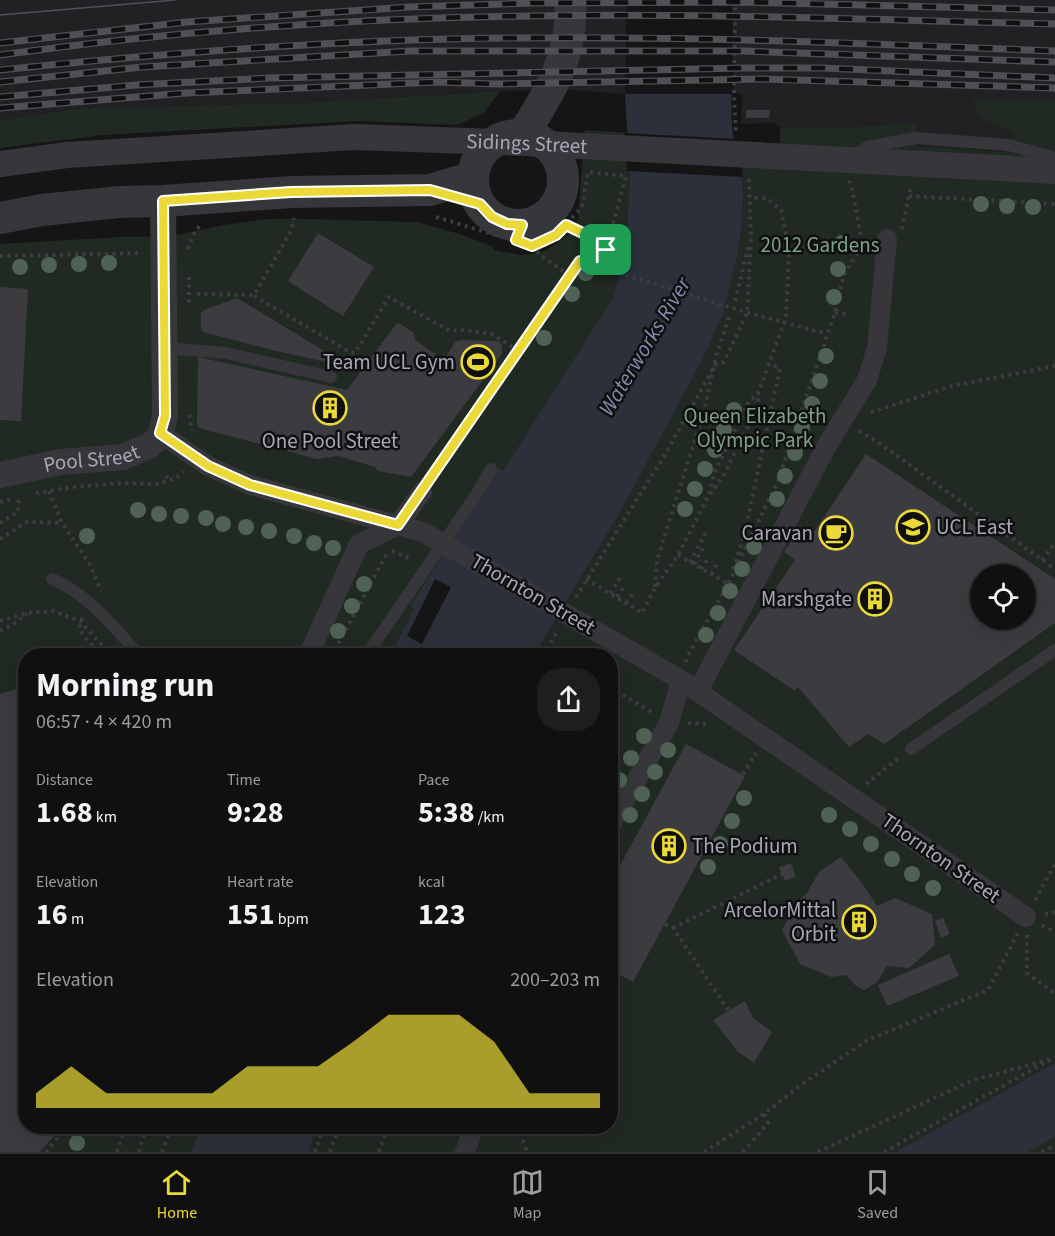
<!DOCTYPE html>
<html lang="en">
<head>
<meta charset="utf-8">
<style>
  body { margin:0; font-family:"Source Sans 3",sans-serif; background:#1e1e1e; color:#f1f3f6; height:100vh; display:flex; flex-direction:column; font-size:22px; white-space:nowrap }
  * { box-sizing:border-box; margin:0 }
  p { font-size:20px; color:#9c9d9f }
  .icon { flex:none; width:33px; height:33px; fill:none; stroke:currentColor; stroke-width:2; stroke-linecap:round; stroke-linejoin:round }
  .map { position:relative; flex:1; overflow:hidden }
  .sheet { position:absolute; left:18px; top:648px; width:600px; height:486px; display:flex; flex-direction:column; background:#101010; border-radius:24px; box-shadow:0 6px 24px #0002,0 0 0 2px #303030 }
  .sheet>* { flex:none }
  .buttons { position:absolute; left:970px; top:564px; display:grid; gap:12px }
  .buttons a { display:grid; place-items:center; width:66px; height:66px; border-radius:50%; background:#101010; box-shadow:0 6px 24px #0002,0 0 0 2px #303030; font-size:30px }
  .pin { position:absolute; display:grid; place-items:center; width:51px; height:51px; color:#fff; margin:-26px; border-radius:12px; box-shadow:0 3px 9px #0006 }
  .round { display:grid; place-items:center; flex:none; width:63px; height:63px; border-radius:24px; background:#1e1e1e }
  .overview { display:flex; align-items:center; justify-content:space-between; height:102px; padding:0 18px }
  h1 { font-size:33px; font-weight:700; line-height:45px }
  .metrics { display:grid; grid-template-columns:repeat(3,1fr); gap:9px; height:102px; padding:6px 18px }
  .metrics div { display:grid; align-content:center }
  .metrics b { font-size:30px; font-weight:700 }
  .metrics small { font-size:16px; font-weight:400 }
  .metrics p { font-size:16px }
  .chart { height:168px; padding:12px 18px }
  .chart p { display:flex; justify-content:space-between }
  .chart svg { width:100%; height:108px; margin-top:6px; fill:#ebd938; opacity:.7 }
  .tab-bar { display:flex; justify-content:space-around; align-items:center; height:84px; border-top:2px solid #303030; background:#101010; font-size:16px; color:#9c9d9f }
  .tab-bar a { display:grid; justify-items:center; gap:3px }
  .tab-bar .active { color:#ebd938 }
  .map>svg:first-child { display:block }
  .built { fill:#212123 }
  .green { fill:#212923; fill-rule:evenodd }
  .water { fill:#2b303a }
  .pier { fill:#151516 }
  .building { fill:#3c3c40; fill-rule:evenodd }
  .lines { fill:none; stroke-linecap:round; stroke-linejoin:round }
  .path { stroke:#3c3c42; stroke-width:4; stroke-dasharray:3 4.5; stroke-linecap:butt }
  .service { stroke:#36363b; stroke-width:12 }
  .pedestrian { stroke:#36363b; stroke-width:20 }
  .minor { stroke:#36363b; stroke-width:26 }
  .tertiary { stroke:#36363b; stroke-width:32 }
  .tram { stroke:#4f4f56; stroke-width:1.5 }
  .rail-casing { stroke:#4f4f56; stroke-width:7 }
  .rail { stroke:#101011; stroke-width:4.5; stroke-dasharray:14; stroke-linecap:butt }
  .tree { fill:#4f6255 }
  .route-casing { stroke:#fff; stroke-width:12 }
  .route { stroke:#ebd938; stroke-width:8 }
  .labels { text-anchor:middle; stroke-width:5; stroke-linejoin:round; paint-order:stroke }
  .street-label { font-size:21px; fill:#a7a8b6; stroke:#101011 }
  .park-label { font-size:21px; fill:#7fa189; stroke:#101011 }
  .poi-label { font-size:21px; fill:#a7a8b6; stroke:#101011; text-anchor:end }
  .water-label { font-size:22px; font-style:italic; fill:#7f8eb0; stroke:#101011 }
</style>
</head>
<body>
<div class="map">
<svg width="1055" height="1152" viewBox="0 0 1055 1152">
  <rect width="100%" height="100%" fill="#151516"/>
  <path class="built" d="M 0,0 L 1055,0 L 1055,136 L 1009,145 L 1004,152 L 917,146 L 917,123 L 844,127 L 780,128 L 773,123 L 741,124 L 742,94 L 625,94 L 570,90 L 494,91 L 296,103 L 81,108 L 0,120 Z"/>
  <path class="green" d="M 500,91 L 484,113 L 457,125 L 356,121 L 103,135 L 0,148 L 0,120 L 81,108 L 296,103 Z
    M 973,98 L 1055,99 L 1055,1152 L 0,1152 L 0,244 L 120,237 L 172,236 L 224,225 L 266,219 L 304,219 L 417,222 L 463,235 L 493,247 L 494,250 L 521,255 L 532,254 L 547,250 L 571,233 L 578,219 L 585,130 L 780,144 L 780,128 L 844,127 L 917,123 L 917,146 L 1003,152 L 1015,133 L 980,118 ZM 981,574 L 1026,574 L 1026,620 L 981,620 ZM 26,656 L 610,656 L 610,1126 L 26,1126 Z"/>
  <path class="water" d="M 626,0 L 729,0 L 732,129 L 743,190 L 741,230 L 737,256 L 722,316 L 703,358 L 619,514 L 534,655 L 390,656 L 414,609 L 409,605 L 415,599 L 498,468 L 503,471 L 613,298 L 626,250 L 630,176 L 625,94 Z
    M 1055,1063 L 1055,1137 L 1028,1152 L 895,1152 Z
    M 201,1127 L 201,1126 L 317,1127 L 308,1152 L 192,1152 Z"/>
  <path class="pier" d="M 626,0 L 732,0 L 734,94 L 625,94 Z
    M 624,133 L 737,139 L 743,177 L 627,171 Z
    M 435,579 L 451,587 L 422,644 L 407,636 Z"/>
  <path class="building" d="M 746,110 L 770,110 L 769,118 L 746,118 Z
    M 318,233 L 374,267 L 343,316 L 288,281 Z
    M 0,287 L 28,289 L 21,421 L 0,420 Z
    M 237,298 L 331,355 L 343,364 L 341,365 L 272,350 L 203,332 L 201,329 L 201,313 L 204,310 Z
    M 399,323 L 414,333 L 415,340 L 444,360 L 455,342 L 459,340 L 499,341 L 502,346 L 502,354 L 411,477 L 378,471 L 375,467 L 338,456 L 317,459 L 199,428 L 197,425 L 198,357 L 347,390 L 396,324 Z
    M 866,454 L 1055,579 L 1055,623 L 884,744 L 868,734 L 849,747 L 798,687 L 795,691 L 734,650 L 795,560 L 784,552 L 799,530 L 810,538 ZM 981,574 L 1026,574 L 1026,620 L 981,620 Z
    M 17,689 L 26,691 L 26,1126 L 63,1126 L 40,1152 L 0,1152 L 0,694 Z
    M 686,744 L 745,776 L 633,982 L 610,970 L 610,884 Z
    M 841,857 L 862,883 L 877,906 L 895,898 L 932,914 L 935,945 L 909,968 L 887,966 L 877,982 L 864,990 L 855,985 L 846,975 L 831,977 L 800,964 L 782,930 L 796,903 L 807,893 L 819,872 Z
    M 791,863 L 796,877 L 785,881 L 779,867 Z
    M 943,918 L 950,934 L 941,938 L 935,921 Z
    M 949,954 L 959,976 L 887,1006 L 878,985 Z
    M 745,1001 L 753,1018 L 772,1032 L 754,1063 L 737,1051 L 713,1020 Z"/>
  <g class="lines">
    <path class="path" d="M 735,0 L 734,95 L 736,133
      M 909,196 L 1055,204
      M 436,217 L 532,246 L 556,235 L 582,207 L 588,172 L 626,176 L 606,250 L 598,266
      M 566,225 L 591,237 L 606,250
      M 902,229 L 911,186
      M 516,240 L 522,225
      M 532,246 L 540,255 L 571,277
      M 188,249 L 193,235 L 201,224
      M 0,256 L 143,253
      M 189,277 L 189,306
      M 197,294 L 254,295 L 291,231 L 294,218
      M 254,296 L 350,352 L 355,353 L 389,297 L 450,331 L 464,330 L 492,334 L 519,351
      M 735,301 L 749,244
      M 835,312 L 847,314
      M 802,411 L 822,416
      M 871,412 L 952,386 L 1055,366
      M 189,415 L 192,431
      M 859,431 L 879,443 L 1055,569
      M 166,476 L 170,480
      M 433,476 L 581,261 L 742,311 L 827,334
      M 49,491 L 62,523 L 90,565 L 101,591
      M 36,493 L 74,487 L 123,483 L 157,484 L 176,478 L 184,472
      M 710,494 L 722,478 L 758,407 L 758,395
      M 0,502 L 11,499
      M 0,523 L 18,512 L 19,496
      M 0,539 L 27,522 L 62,523
      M 392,551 L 413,560
      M 678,555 L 728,584
      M 1042,560 L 1055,543
      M 690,562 L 706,532
      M 694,564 L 703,548
      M 701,569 L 708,559
      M 733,569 L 744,536 L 780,368 L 768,364
      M 711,574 L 717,564
      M 586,579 L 642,613 L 655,588 L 678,555 L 708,497 L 714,474 L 749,401 L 758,394 L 786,317 L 789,250 L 781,210 L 768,199 L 750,197
      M 655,587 L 657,560 L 704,411 L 716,356 L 729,317
      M 610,593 L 621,577
      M 576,597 L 666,453 L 715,365 L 724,362 L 747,313 L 751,238 L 749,178
      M 617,597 L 625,585
      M 626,603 L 634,592
      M 83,618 L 80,621 C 78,637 93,642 101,656
      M 0,621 L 28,613 L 53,611 L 80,621 L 112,656
      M 0,631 L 15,623 L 27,614
      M 547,649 L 558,656
      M 335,650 L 387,553
      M 544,656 L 558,630
      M 686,662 L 688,655 L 728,584 L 777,483 L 835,312 L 844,275 L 862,244 L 853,193 L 849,181
      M 610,687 L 653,713
      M 688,723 L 708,724
      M 743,774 L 756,753
      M 866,784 L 900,757
      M 1035,900 L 1055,864
      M 1045,914 L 1055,912
      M 665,924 L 673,928 L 729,1011
      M 1042,925 L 1055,932
      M 673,928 L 782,874
      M 1027,935 L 1027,973 L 1055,994
      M 518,1126 L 527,1152
      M 46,1152 L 67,1126
      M 117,1152 L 125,1126
      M 139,1152 L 146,1126
      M 162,1152 L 172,1126
      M 315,1152 L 324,1126
      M 330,1152 L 336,1135
      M 379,1152 L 388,1126
      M 704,1152 L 764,1114 L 801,1085 L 866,1041 L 988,990 L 1018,933
      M 743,1152 L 768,1123 L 764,1114
      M 818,1152 L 973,1080 L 1048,1060
      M 884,1152 L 1055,1057
      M 1042,1152 L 1055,1145"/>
    <path class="service" d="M 854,156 L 867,147 L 916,138 L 1009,145 L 1055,158
      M 164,348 L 226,353 L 331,377
      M 52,579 C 88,594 114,627 140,656
      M 366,656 L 476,495 L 491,469
      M 911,749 L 1055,650"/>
    <path class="pedestrian" d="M 160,433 L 208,466 L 250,485 L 423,532 L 681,680 L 1026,917
      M 308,656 L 359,544 L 398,525 L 422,492
      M 698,691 L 826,447 L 867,380 L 877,348 L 887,239
      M 610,826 L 669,723 L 681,680
      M 465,1152 L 474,1126"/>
    <g class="minor">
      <path id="s1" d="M 0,164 L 67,155 L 355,137 L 525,143 L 1055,171"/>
      <path id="s2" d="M 0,475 L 60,462 L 123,457 L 149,446 L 160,436 L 165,416 L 163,201"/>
    </g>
    <path class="tertiary" d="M 523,135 C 541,105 563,73 568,37 C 571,25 570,12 571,0
      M473 180a45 45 0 1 1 90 0a45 45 0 1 1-90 0Z
      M 0,218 L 42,210 L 119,202 L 163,201 L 291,192 L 430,190 L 473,177"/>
    <path class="tram" d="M 0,15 L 175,0"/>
    <defs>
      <path id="rail" d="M 0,43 L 187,22 L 409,7 L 534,3 L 744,2 L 1055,10
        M 0,55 C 175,31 353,18 529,16 C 705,13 880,20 1055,24
        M 0,70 C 172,52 346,39 519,38 C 698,36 876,44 1055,51
        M 0,82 L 142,67 L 411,51 L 743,51 L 1055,62
        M 0,97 L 136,85 L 268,78 L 743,68 L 823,68 L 1055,78
        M 0,108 L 186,93 L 438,82 L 497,84 L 760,79 L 1055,88"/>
    </defs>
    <use href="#rail" class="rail-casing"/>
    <use href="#rail" class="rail"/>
  </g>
  <g class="tree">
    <circle cx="981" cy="204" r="8"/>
    <circle cx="1007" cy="206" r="8"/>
    <circle cx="1033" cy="207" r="8"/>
    <circle cx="842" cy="243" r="8"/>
    <circle cx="109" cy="263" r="8"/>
    <circle cx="79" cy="264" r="8"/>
    <circle cx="49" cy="265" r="8"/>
    <circle cx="20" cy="267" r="8"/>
    <circle cx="838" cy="269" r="8"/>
    <circle cx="586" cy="273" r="8"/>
    <circle cx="572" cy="294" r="8"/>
    <circle cx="834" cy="297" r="8"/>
    <circle cx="544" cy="338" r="8"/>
    <circle cx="826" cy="356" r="8"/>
    <circle cx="820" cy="381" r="8"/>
    <circle cx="812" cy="404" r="8"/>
    <circle cx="734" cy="410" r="8"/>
    <circle cx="802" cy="428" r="8"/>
    <circle cx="724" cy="430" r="8"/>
    <circle cx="715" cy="450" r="8"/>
    <circle cx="795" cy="453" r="8"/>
    <circle cx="705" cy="469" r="8"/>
    <circle cx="785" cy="476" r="8"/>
    <circle cx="695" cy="489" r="8"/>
    <circle cx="777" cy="499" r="8"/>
    <circle cx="685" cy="509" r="8"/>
    <circle cx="138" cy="510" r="8"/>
    <circle cx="159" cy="514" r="8"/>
    <circle cx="181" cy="516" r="8"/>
    <circle cx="206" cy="518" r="8"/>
    <circle cx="223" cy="524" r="8"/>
    <circle cx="246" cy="527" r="8"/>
    <circle cx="269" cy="531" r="8"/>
    <circle cx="87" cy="536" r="8"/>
    <circle cx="294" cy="536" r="8"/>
    <circle cx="314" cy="543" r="8"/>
    <circle cx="754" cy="547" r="8"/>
    <circle cx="333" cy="548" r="8"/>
    <circle cx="742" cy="569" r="8"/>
    <circle cx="364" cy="584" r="8"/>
    <circle cx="730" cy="591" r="8"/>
    <circle cx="352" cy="606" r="8"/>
    <circle cx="718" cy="613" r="8"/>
    <circle cx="338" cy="631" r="8"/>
    <circle cx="706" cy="635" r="8"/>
    <circle cx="644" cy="736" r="8"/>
    <circle cx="668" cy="750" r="8"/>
    <circle cx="631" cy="758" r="8"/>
    <circle cx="655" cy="772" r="8"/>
    <circle cx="619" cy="780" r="8"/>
    <circle cx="642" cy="794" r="8"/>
    <circle cx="744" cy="798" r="8"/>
    <circle cx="630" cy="815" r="8"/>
    <circle cx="829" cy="815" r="8"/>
    <circle cx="732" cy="821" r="8"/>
    <circle cx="850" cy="829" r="8"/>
    <circle cx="720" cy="844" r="8"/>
    <circle cx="871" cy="844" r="8"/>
    <circle cx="892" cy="859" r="8"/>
    <circle cx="708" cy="867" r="8"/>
    <circle cx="912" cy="874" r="8"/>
    <circle cx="933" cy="888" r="8"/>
    <circle cx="77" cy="1143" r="8"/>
  </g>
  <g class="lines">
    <defs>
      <path id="route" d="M 430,190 L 480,204 L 492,217 L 507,224 L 522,225 L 516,240 L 532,246 L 556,235 L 566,225 L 591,237 L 606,250 L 598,266 L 580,261 L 398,525 L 250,485 L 208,466 L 160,433 L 165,416 L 163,201 L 291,192 Z"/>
    </defs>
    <use href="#route" class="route-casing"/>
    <use href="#route" class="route"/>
  </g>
  <defs>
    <symbol id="stadium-ring" viewBox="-11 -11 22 22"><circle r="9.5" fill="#101011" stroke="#ebd938" stroke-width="1.5"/><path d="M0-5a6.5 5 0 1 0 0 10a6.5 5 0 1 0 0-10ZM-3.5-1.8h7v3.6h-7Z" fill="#ebd938"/></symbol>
    <symbol id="building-ring" viewBox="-11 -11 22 22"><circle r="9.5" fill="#101011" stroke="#ebd938" stroke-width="1.5"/><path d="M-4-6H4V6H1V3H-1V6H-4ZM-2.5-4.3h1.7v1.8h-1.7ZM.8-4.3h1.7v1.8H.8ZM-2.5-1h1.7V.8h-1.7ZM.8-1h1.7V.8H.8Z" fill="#ebd938"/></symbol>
    <symbol id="university-ring" viewBox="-11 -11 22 22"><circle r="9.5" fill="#101011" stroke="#ebd938" stroke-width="1.5"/><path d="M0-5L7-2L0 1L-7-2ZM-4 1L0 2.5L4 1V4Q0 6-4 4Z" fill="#ebd938"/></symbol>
    <symbol id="cafe-ring" viewBox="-11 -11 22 22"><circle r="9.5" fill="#101011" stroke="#ebd938" stroke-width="1.5"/><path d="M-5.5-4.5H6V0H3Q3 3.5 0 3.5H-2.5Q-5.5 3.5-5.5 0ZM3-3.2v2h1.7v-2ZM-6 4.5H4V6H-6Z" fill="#ebd938"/></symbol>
  </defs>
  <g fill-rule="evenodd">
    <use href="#stadium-ring" x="459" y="343" width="38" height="38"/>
    <use href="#building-ring" x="311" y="389" width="38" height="38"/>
    <use href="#university-ring" x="894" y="508" width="38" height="38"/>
    <use href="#cafe-ring" x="817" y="514" width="38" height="38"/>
    <use href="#building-ring" x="856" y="580" width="38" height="38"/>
    <use href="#building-ring" x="650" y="827" width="38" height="38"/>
    <use href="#building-ring" x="840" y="903" width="38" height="38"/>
  </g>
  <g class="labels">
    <g class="street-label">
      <text dy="7" stroke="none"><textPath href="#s1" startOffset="528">Sidings Street</textPath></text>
      <text dy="7" stroke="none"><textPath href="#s2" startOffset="93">Pool Street</textPath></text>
      <text transform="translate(533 594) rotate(30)" y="7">Thornton Street</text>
      <text transform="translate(941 858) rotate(35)" y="7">Thornton Street</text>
    </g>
    <g class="park-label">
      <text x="820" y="252">2012 Gardens</text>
      <text x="755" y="423">Queen Elizabeth<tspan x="755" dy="24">Olympic Park</tspan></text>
    </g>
    <g class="poi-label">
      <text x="455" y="369">Team UCL Gym</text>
      <text x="330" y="448" text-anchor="middle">One Pool Street</text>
      <text x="936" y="534" text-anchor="start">UCL East</text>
      <text x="813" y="540">Caravan</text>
      <text x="852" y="606">Marshgate</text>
      <text x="692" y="853" text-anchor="start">The Podium</text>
      <text x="836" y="917">ArcelorMittal<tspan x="836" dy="24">Orbit</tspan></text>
    </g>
    <g class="water-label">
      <text transform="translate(644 346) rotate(-59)" y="8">Waterworks River</text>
    </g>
  </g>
</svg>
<div class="buttons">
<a><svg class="icon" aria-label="locate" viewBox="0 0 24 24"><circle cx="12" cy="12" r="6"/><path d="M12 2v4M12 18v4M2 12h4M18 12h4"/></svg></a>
</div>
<div class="pin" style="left:606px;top:250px;background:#1e9e55"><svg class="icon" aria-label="arrive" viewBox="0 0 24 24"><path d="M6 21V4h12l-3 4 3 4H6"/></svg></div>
<section class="sheet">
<div class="overview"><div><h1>Morning run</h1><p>06:57 · 4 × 420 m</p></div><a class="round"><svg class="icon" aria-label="share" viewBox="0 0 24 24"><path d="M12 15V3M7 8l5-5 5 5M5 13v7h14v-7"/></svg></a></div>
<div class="metrics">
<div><p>Distance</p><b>1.68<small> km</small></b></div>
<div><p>Time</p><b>9:28</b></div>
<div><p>Pace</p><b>5:38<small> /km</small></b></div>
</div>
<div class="metrics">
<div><p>Elevation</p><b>16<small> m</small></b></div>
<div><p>Heart rate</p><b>151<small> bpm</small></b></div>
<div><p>kcal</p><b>123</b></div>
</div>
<div class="chart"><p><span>Elevation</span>200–203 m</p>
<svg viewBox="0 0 160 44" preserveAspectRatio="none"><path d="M0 44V38L10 27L20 38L30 38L40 38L50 38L60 27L70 27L80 27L90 17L100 6L110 6L120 6L130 17L140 38L150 38L160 38V44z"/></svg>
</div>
</section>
</div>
<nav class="tab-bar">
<a class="active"><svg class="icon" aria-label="home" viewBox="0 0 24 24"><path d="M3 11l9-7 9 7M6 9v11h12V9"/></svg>Home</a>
<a><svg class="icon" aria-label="map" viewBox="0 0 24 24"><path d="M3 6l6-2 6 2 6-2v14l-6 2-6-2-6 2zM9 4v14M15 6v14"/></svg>Map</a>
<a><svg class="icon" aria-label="saved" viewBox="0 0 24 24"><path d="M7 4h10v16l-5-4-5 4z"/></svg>Saved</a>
</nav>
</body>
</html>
